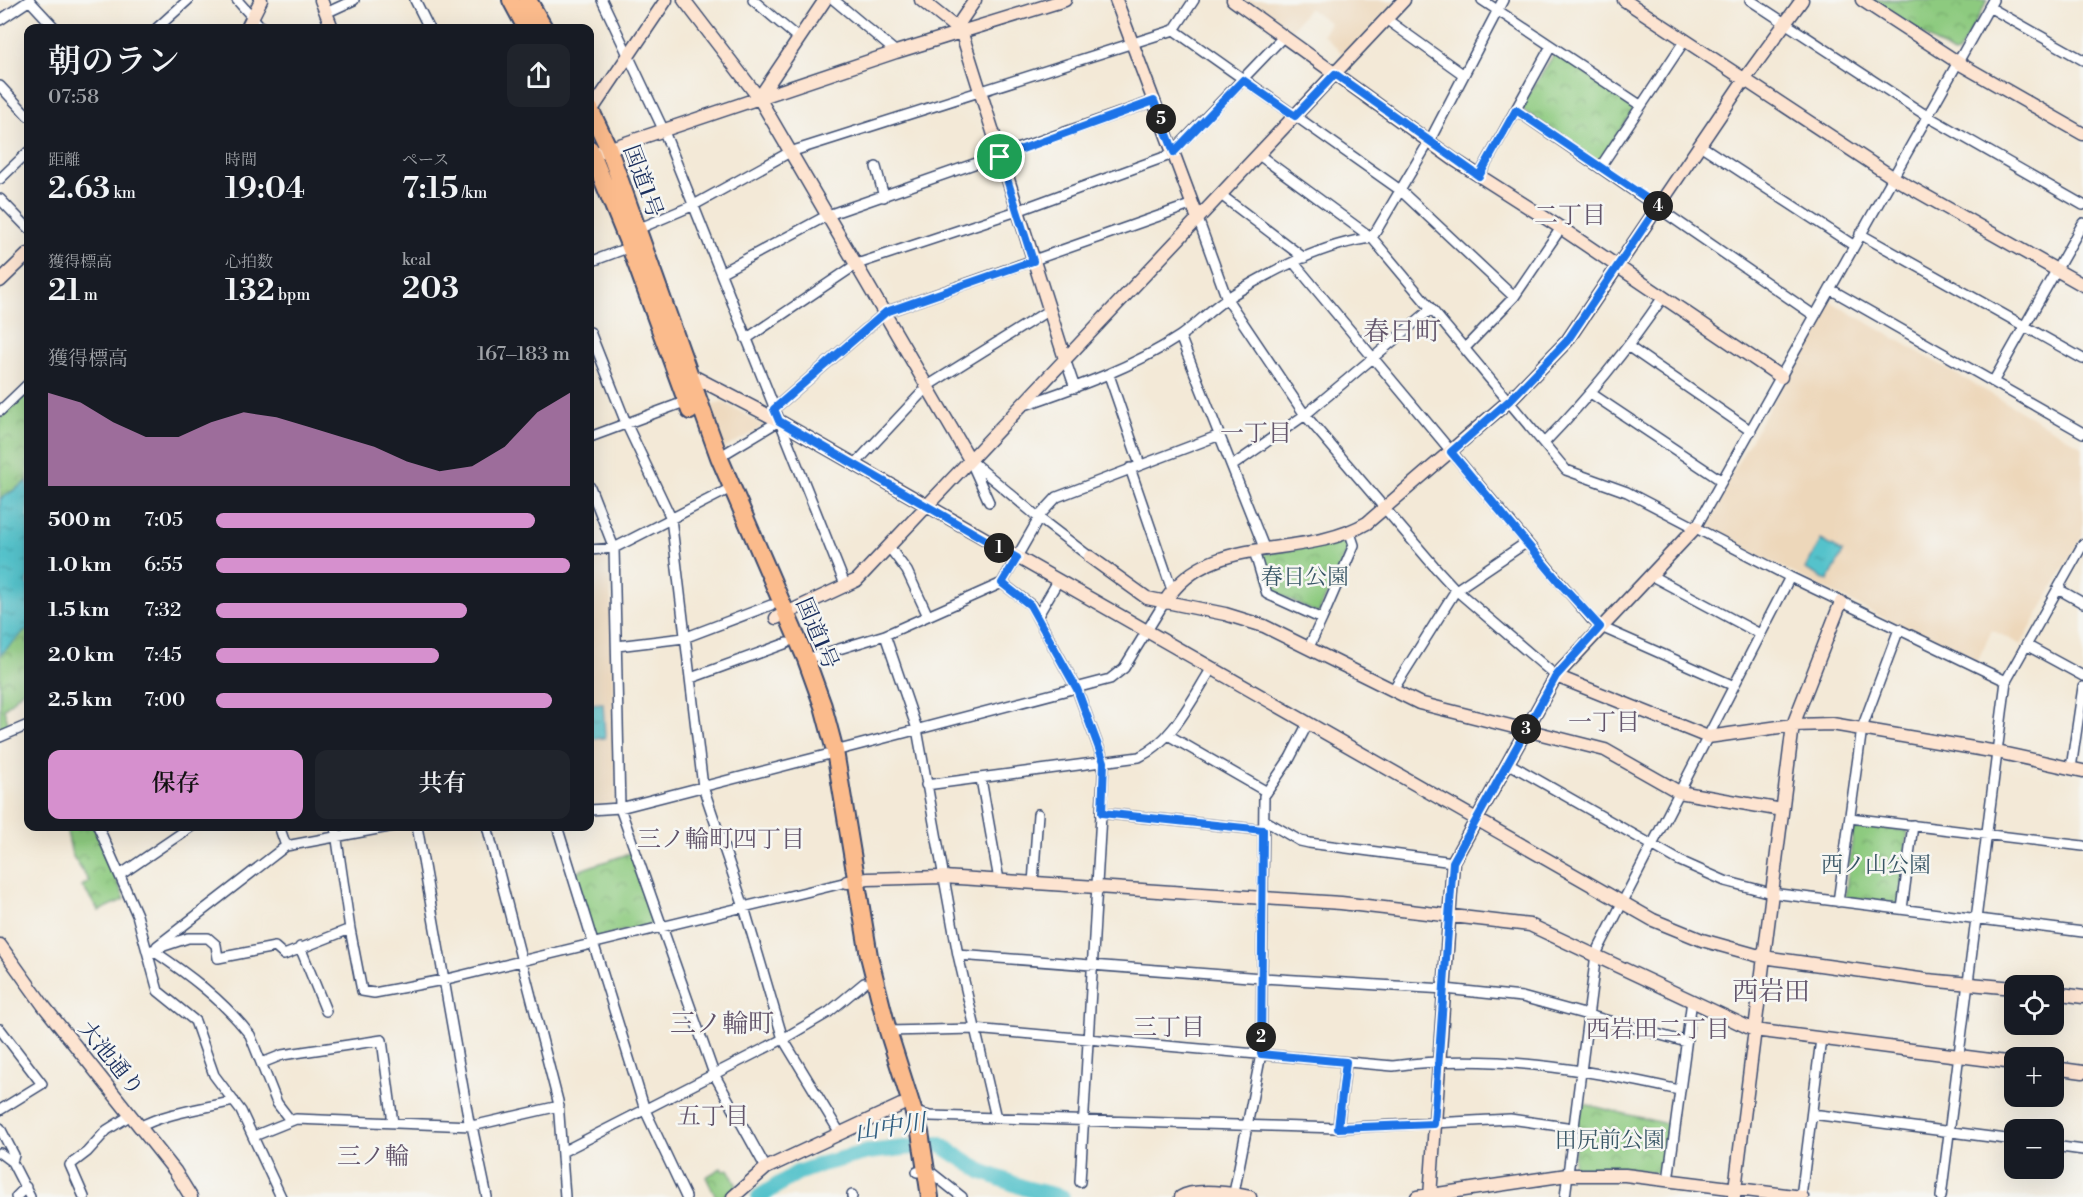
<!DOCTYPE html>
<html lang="ja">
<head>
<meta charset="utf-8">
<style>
  body { margin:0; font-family:"Libre Bodoni","Noto Serif JP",serif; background:#20242c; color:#f1f3f6; height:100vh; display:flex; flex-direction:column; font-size:22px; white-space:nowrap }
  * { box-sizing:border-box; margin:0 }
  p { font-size:20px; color:#9ea1a6 }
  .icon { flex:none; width:33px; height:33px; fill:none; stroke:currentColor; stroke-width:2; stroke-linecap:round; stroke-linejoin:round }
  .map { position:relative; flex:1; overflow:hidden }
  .sheet { position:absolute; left:24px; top:24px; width:570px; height:807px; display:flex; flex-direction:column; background:#171b24; border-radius:12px; box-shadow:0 6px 24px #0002 }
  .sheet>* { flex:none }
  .controls { position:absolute; left:2004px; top:975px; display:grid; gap:12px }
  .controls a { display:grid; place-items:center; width:60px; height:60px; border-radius:12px; background:#171b24; box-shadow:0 6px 24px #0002; font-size:30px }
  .pin { position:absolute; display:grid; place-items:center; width:51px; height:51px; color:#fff; margin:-26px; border:3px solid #fff; border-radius:50%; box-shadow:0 2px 6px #0007 }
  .km { position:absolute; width:30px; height:30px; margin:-15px; border-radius:50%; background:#222; color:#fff; font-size:16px; line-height:30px; text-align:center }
  .round { display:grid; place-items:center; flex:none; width:63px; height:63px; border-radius:12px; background:#20242c }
  .summary { display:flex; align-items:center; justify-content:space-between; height:102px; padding:0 24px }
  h1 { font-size:33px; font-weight:600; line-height:45px }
  .figures { display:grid; grid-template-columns:repeat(3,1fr); gap:9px; height:102px; padding:6px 24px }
  .figures div { display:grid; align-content:center }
  .figures b { font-size:30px; font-weight:600 }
  .figures small { font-size:16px; font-weight:400 }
  .figures p { font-size:16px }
  .chart { height:168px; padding:12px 24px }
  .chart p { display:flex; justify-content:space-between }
  .chart svg { width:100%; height:108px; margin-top:6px; fill:#d690ce; opacity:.7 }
  .primary-button { display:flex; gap:12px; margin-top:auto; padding:12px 24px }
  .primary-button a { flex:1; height:69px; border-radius:12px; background:#d690ce; color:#111; font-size:24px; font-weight:600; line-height:69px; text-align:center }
  .primary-button a+a { background:#20242c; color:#f1f3f6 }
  ul { padding:0 24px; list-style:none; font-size:20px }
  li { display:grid; grid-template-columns:96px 72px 1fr; align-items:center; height:45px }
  li i { height:15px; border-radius:8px; background:#d690ce }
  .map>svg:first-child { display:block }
  .built { fill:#edd7ba }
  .park { fill:url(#park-crowns); stroke:#547c6e; stroke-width:1.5 }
  .water { fill:url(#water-ripples); stroke:#387894; stroke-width:1.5 }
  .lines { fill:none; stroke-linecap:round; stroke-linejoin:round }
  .river { stroke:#54c2cb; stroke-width:16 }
  .street-casing { stroke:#3b4b70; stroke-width:12 }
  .secondary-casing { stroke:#3b4b70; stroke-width:15 }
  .highway-casing { stroke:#3b4b70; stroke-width:20 }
  .street { stroke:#fff; stroke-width:9 }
  .secondary { stroke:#fde4d1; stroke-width:12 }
  .highway { stroke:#fbbb8c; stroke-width:16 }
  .route-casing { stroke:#fff; stroke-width:12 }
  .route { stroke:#1a73e8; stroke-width:8 }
  .labels { text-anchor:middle; stroke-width:5; stroke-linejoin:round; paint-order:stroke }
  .street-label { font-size:22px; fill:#1b2f5e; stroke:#f6f6f2 }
  .park-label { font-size:22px; fill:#385666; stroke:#f6f6f2 }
  .neighbourhood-label { font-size:24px; fill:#63556b; stroke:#f6f6f2 }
  .water-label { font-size:24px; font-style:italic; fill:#2c5b7f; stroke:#f6f6f2 }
  .quarter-label { font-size:26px; fill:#63556b; stroke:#f6f6f2 }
</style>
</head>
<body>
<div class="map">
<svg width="2083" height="1197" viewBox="0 0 2083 1197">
  <defs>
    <pattern id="park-crowns" width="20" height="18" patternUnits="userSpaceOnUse" patternTransform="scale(1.5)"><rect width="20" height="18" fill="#8dca7f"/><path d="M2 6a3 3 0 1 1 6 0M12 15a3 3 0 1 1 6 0" fill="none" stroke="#72a46b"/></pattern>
    <pattern id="water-ripples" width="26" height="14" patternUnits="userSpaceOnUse" patternTransform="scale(1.5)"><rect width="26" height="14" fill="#54c2cb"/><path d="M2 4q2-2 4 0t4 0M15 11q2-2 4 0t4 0" fill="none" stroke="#459ea8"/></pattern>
  </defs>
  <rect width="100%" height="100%" fill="#f6f6f2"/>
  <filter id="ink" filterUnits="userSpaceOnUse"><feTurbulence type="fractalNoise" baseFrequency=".0167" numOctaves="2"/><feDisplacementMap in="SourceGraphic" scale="12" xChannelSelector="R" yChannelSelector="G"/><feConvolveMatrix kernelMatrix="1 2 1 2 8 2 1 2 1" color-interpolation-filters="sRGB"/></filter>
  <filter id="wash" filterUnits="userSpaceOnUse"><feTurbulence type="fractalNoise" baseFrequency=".008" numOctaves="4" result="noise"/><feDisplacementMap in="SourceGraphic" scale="24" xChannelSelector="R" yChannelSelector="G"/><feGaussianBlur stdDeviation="1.35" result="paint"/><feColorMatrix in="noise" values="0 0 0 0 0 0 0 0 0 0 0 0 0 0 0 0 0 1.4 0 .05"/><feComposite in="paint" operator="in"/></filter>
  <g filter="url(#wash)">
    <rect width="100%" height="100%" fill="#f3e9d7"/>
    <path class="built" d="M 1241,0 L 1398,0 L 1345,56 L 1323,34 L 1330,23 L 1309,8 L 1288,34 Z
      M 1830,301 L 2083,447 L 2083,534 L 2021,645 L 1992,630 L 1976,664 L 1701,527 Z
      M 722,401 L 765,426 L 723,449 L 711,406 Z
      M 606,554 L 610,559 L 616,802 L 590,807 L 590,555 Z"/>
    <path class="park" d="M 1871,0 L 1988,0 L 1958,53 L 1953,54 Z
      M 1555,53 L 1633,104 L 1634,109 L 1600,160 L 1597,161 L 1523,110 L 1522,105 Z
      M 28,391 L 28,685 L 4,709 L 10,730 L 0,733 L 0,418 Z
      M 1347,540 L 1349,547 L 1318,614 L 1269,589 L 1258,555 Z
      M 1854,824 L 1908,831 L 1899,904 L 1845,897 Z
      M 66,827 L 94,827 L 125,899 L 99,911 L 82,886 L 89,881 L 72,855 Z
      M 631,853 L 654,924 L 593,938 L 574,872 Z
      M 1580,1103 L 1671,1125 L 1665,1172 L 1662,1174 L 1624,1168 L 1573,1168 Z
      M 721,1168 L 723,1171 L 728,1169 L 737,1186 L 725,1197 L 716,1197 L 706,1177 Z"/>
    <path class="water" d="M 28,481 L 28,628 L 0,655 L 0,499 Z
      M 1821,540 L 1843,552 L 1828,581 L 1805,569 Z
      M 603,703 L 605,738 L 590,739 L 590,704 Z"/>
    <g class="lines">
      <path class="river" d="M 759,1197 L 797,1173 L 822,1164 L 868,1152 L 939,1144 L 983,1172 L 1025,1188 L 1062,1197"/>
    </g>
  </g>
  <g filter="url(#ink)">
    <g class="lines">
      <defs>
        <path id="street" d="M 29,0 L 55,28
          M 237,0 L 262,28
          M 415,0 L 429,28
          M 602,0 L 663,129 L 846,587
          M 753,0 L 798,38
          M 834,0 L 896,52
          M 1482,0 L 1640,105
          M 1750,0 L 1927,116 L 2083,205
          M 1989,7 L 2083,60
          M 326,13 L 354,0
          M 1386,19 L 1464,75
          M 0,20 L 30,0
          M 157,28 L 188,0
          M 1174,30 L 1400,190 L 1514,297
          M 0,86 L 28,116
          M 1516,110 L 1815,316
          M 1700,145 L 1853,245
          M 1259,155 L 1372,238 L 1566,470 L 1627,492 L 1790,577 L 2006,681
          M 1601,166 L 1685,40
          M 876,167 L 884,197
          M 1479,176 L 1551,46
          M 0,179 L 28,152
          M 1221,195 L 1304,258
          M 0,199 L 28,228
          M 1198,219 L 1227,299 L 1305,415 L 1434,566 L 1456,590 L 1556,676
          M 638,229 L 694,205 L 790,152 L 1174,30 L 1194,0
          M 1860,234 L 2083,359
          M 590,262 L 630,247
          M 1294,263 L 1591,619 L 1601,627 L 1732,685
          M 722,272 L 828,215 L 1154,101
          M 1830,289 L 2083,433
          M 590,332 L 626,423 L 671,518 L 703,787 L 744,907 L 783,1039 L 840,1133
          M 1180,336 L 1265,550
          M 746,339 L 857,264 L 1017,211 L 1170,155 L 1284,36
          M 1629,347 L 1751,431
          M 1465,348 L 1514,297 L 1561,228
          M 1065,359 L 1075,388
          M 1109,375 L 1140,465
          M 1993,382 L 2083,223
          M 1592,394 L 1722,481
          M 1022,406 C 1077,387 1132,368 1180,336 C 1196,325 1210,310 1226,299 C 1266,273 1325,243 1372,238 L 1430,140 L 1503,0
          M 774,409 L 886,312 L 1193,204
          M 0,411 L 28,384
          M 590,437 L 687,401
          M 1545,442 C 1589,397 1627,350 1663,297
          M 719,457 L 779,421
          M 970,460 L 1039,518 L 1090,557
          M 971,462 L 989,502
          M 855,464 L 929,385 L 1049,310
          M 1232,466 L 1305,415 L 1431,309
          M 1130,468 L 1172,590
          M 590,487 L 614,548 L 620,808 L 714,1074 L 766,1168
          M 1696,527 L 1993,0
          M 889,547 L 907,571 L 928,616
          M 590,550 L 614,548 L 731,488
          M 1254,551 L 1267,594 L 1322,619 L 1354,545 L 1350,533
          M 1650,575 L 1760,634
          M 1058,581 L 1037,617 L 1077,689 L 1104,762 L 1080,1182
          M 1002,583 L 1031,605 L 1037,617
          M 2058,589 L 2083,603
          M 885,635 L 917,729 L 958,955 L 996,1118
          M 2026,645 L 2083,676
          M 617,646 L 684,638 L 771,605
          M 1309,647 L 1322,619
          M 806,659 L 885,635 L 1002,583 L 1042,513 L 1057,497 L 1220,435
          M 691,678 L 787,643
          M 1393,690 L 1456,590 L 1527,542
          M 1168,735 L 1267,792
          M 0,737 L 28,725
          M 835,751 L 1110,679 L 1124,668 L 1164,603
          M 1508,763 L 1680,861 L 1725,881 L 1771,893 L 2083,932
          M 2071,768 L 2083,687
          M 981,779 L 999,880
          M 926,785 L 1139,757 C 1173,741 1192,699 1212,668
          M 590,810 L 620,808 L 826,755
          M 1102,813 L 1263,830
          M 1850,818 L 2083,846
          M 1264,820 L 1300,841 L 1309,843 L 1453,862
          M 98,826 L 137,915 L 158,991 L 195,1021 L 214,1075 L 241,1111 L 281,1197
          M 279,826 L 286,846
          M 417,826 L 469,1122 L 472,1126 L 487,1197
          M 487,826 L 558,1101 L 565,1197
          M 557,826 L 645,1110 L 686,1197
          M 120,875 L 192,826
          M 1033,883 L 1038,814
          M 1838,902 L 1862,728 L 1899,629
          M 1902,909 L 1913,825
          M 350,929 L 362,991 L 374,993 L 443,980 L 847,882
          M 157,946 L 286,846 L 394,826
          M 300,947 L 326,1011
          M 152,950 L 188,938 L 208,938 L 216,945 L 218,958 L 275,947 L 284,955 L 350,929 L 335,826
          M 152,950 C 188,974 223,1000 250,1035 L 277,1103 L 290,1120
          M 958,955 L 1262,978 L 1445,989 L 1522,997 L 1686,1042
          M 0,1029 L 42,1084 L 0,1110
          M 888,1031 L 974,1029 L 1393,1066 C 1489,1053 1586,1069 1679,1090
          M 262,1063 L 282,1055 L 382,1040 L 393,1123
          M 915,1112 L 930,1116 L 1338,1128 L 1510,1119 L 1573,1128
          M 1812,1114 L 2014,1140
          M 140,1127 C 164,1113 205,1108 234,1101
          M 0,1128 L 14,1155 L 12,1162
          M 1338,1128 L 1346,1062
          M 254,1136 L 296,1119 L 472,1126 L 559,1106
          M 2054,1146 L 2083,1150
          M 562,1152 L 783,1039 L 829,1012 L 864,983
          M 0,1153 L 12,1162 L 30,1197
          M 917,1172 L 928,1170 L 962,1197
          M 1668,1181 L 1692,1000
          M 1234,1193 L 1261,1054 L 1264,796 L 1290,758 L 1308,723
          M 852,1195 L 852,1197
          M 16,1197 L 26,1187
          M 84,1197 L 70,1165 L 87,1152 L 107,1130 L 131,1115
          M 1565,1197 L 1596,954 L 1790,577
          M 1801,1197 L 1821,1039
          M 1941,1197 L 2006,681 L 2083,544"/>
        <path id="secondary" d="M 321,0 L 332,28
          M 684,0 L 759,98 L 970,460
          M 921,0 L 956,28
          M 975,0 L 956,28 L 962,34 L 1065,359
          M 1116,0 L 1198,219
          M 1233,0 L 1453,159 L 1561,228 L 1781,377
          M 1624,0 L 1894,178 L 2083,285
          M 1862,0 L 1962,65 L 2083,134
          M 247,28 L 261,0
          M 759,98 L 825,0
          M 591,111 L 666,0
          M 590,155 L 896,52 L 1065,0
          M 0,281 L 28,254
          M 687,373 L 779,421 L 1653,920 L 1702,940 L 1763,957 L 1927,980 L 2014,988
          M 1090,557 L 1147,598 L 1225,614 L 1264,626 L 1419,703 L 1605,750 L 1679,792 L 1782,810
          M 1164,603 C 1209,530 1300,562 1367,523 L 1510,400 L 1567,341 L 1744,80 L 1802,0
          M 776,618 L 857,580 L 1404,0
          M 1556,676 L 1708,737 L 1793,725 L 1832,724 L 1997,752 L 2083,771
          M 847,882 L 868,879 L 943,877 L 1341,903 L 1530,925 L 1754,1030 L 2014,1063
          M 0,945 L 43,1005 L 175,1171 L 191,1197
          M 2054,993 L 2083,997
          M 2054,1068 L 2083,1072
          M 733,1197 L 766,1168 L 901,1105
          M 1181,1197 C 1194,1188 1234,1193 1250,1197
          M 1417,1197 L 1567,1175 L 1625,1175 L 1802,1197
          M 1430,1197 L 1453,862 L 1556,676 L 1696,527
          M 1734,1197 L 1793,725 L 1841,602"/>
        <path id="highway" d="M 511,0 L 526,28
          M 528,0 L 544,28
          M 590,109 L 608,147 L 719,457 L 806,659 L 823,706 L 835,751 L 869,956 L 888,1031 L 920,1132 L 930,1197
          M 590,149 L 630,247 L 690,411"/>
      </defs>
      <use href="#street" class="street-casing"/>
      <use href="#secondary" class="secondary-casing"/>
      <use href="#highway" class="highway-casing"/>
      <use href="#street" class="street"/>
      <use href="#secondary" class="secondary"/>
      <use href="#highway" class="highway"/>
    </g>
  </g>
  <g class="lines" filter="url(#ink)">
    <defs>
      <path id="route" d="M 1335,74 L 1479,176 L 1516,110 L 1658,206 L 1567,341 L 1510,400 L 1451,452 L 1559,582 L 1600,627 L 1556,676 L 1453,862 L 1434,1124 L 1338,1128 L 1346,1062 L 1261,1054 L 1263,830 L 1102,813 L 1104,762 L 1077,689 L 1030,605 L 1002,583 L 1017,558 L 779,421 L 774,409 L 886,312 L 1033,261 L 1000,157 L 1154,101 L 1174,152 L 1243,80 L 1295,116 Z"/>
    </defs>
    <use href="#route" class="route-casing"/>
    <use href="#route" class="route"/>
  </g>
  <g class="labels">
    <g class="street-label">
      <text transform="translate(644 181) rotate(70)" y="8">国道1号</text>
      <text transform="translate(818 633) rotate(67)" y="8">国道1号</text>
      <text transform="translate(112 1058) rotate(51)" y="8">大池通り</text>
    </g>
    <g class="park-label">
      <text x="1305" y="584">春日公園</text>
      <text x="1876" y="872">西ノ山公園</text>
      <text x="1610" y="1147">田尻前公園</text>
    </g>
    <g class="neighbourhood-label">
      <text x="1570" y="223">二丁目</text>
      <text x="1256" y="441">一丁目</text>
      <text x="1604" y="730">一丁目</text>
      <text x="721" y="847">三ノ輪町四丁目</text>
      <text x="1169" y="1035">三丁目</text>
      <text x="1658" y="1037">西岩田二丁目</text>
      <text x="713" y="1124">五丁目</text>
      <text x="373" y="1164">三ノ輪</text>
    </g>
    <g class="water-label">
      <text transform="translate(890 1127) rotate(-8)" y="8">山中川</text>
    </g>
    <g class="quarter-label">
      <text x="1402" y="340">春日町</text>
      <text x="1771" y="1000">西岩田</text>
      <text x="722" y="1032">三ノ輪町</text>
    </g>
  </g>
</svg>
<div class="controls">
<a><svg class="icon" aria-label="locate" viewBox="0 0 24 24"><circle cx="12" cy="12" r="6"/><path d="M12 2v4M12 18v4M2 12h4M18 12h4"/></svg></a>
<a>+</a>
<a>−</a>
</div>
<div class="pin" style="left:1000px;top:157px;background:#1e9e55"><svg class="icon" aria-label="arrive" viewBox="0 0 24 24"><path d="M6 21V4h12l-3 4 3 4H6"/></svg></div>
<b class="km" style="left:999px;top:548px">1</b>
<b class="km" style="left:1261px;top:1037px">2</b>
<b class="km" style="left:1526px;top:729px">3</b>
<b class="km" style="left:1658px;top:206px">4</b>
<b class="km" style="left:1161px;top:119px">5</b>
<section class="sheet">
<div class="summary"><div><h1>朝のラン</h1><p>07:58</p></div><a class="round"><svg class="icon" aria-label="share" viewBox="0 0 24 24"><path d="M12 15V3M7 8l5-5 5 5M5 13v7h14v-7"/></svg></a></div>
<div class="figures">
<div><p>距離</p><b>2.63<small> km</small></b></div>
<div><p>時間</p><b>19:04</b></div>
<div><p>ペース</p><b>7:15<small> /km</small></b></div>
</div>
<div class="figures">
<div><p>獲得標高</p><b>21<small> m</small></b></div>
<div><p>心拍数</p><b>132<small> bpm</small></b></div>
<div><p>kcal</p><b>203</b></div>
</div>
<div class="chart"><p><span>獲得標高</span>167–183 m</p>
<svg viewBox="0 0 160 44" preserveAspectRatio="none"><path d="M0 44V6L10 10L20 18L30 24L40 24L50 18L60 14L70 16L80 20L90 24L100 28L110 34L120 38L130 36L140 28L150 14L160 6V44z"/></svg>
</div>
<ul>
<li><b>500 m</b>7:05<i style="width:90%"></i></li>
<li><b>1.0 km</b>6:55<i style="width:100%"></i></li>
<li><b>1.5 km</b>7:32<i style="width:71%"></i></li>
<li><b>2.0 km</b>7:45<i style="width:63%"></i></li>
<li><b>2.5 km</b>7:00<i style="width:95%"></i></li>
</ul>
<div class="primary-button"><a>保存</a><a>共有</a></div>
</section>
</div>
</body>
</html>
